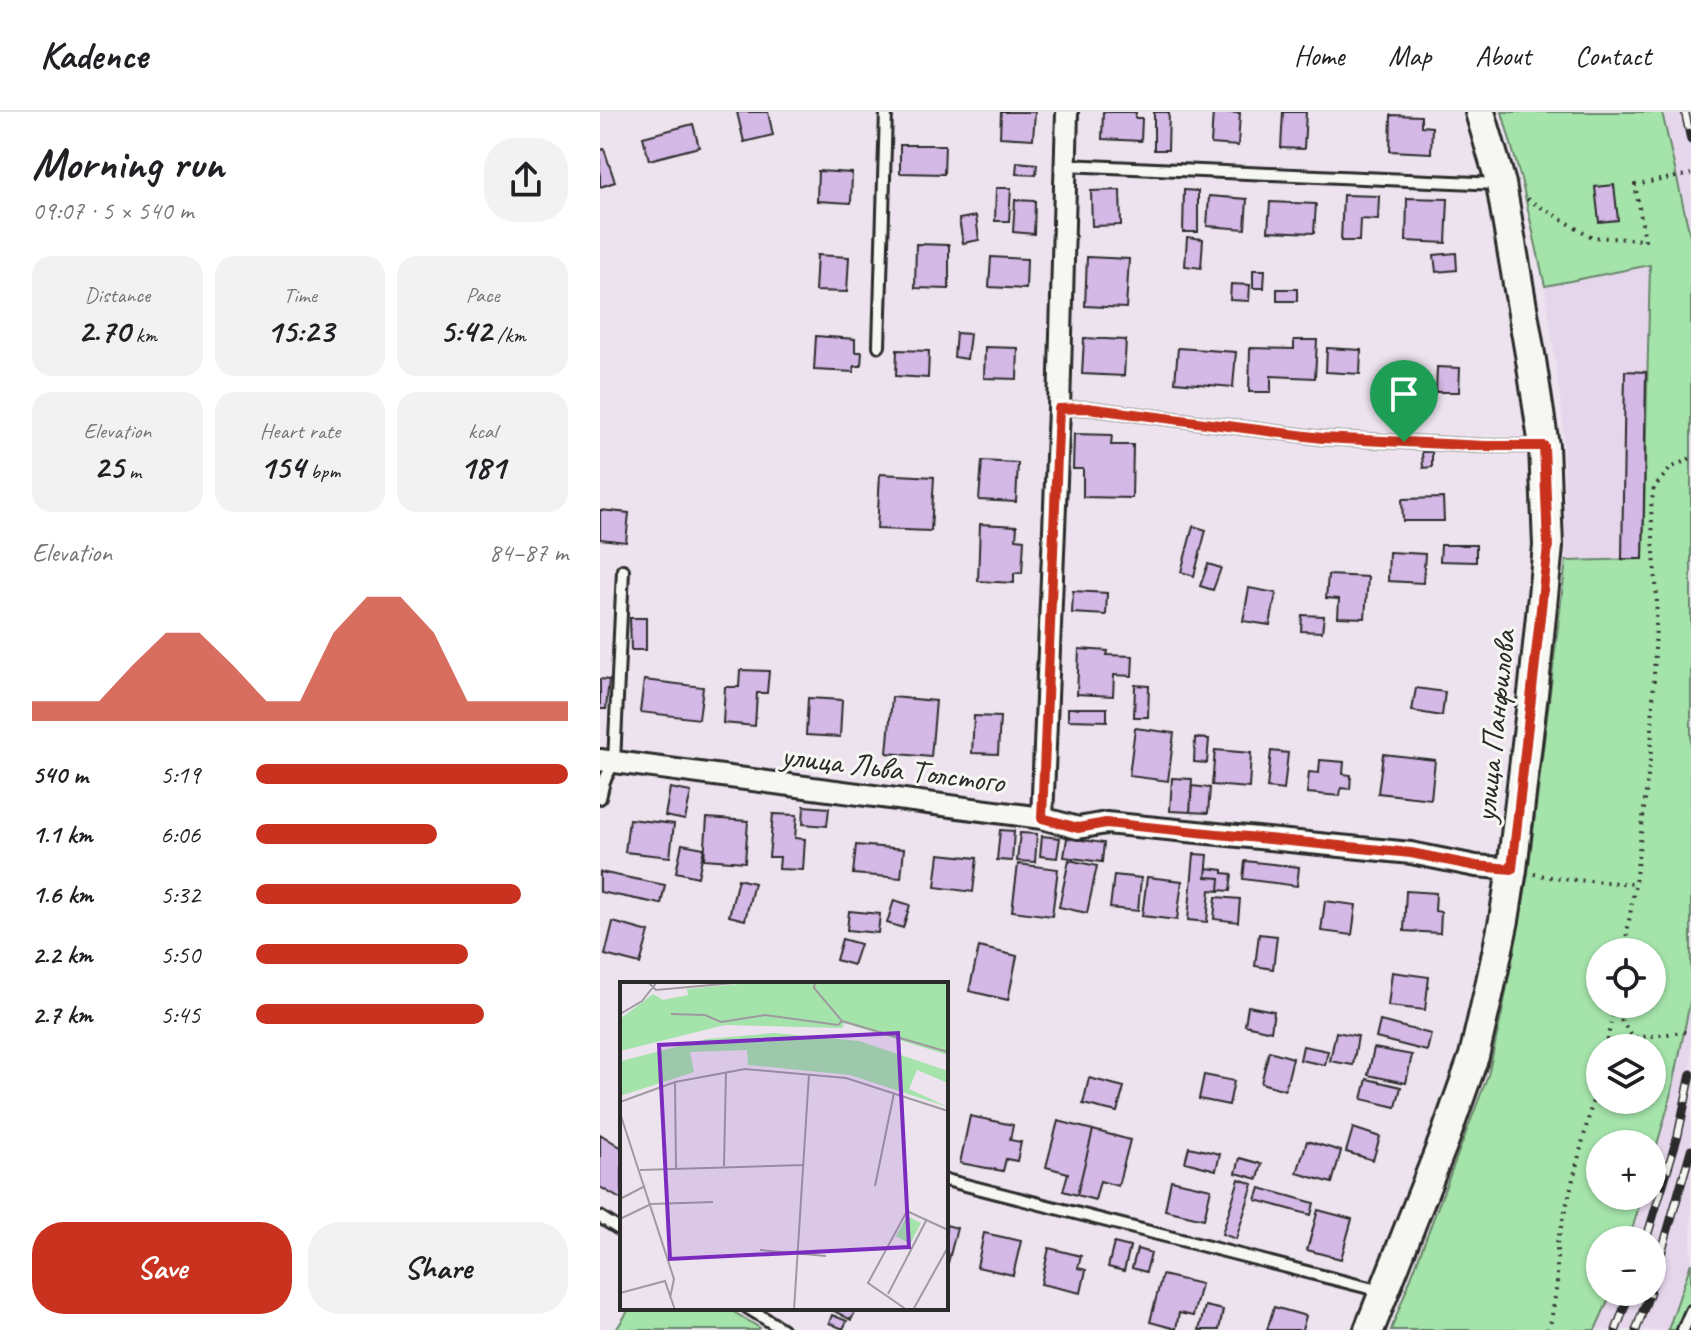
<!DOCTYPE html>
<html lang="en">
<head>
<meta charset="utf-8">
<style>
  body { margin:0; font-family:Caveat,sans-serif; background:#f2f2f2; color:#202124; height:100vh; display:flex; flex-direction:column; font-size:30px; white-space:nowrap }
  * { box-sizing:border-box; margin:0 }
  p { font-size:26px; color:#757577 }
  .icon { flex:none; width:44px; height:44px; fill:none; stroke:currentColor; stroke-width:2; stroke-linecap:round; stroke-linejoin:round }
  .map { position:relative; flex:1; overflow:hidden }
  .side { display:flex; flex-direction:column; background:#fff; width:600px }
  .side>* { flex:none }
  .tools { position:absolute; left:986px; top:826px; display:grid; gap:16px }
  .tools a { display:grid; place-items:center; width:80px; height:80px; border-radius:50%; background:#fff; box-shadow:0 2px 6px #0004; font-size:40px }
  .pin { position:absolute; display:grid; place-items:center; width:68px; height:68px; color:#fff; margin:-82px -34px; border-radius:50% 50% 50% 0; rotate:-45deg; box-shadow:0 0 8px #0007 }
  .pin .icon { rotate:45deg }
  .round { display:grid; place-items:center; flex:none; width:84px; height:84px; border-radius:32px; background:#f2f2f2 }
  .overview { display:flex; align-items:center; justify-content:space-between; height:136px; padding:0 32px }
  h1 { font-size:44px; font-weight:800; line-height:60px }
  .figures { display:grid; grid-template-columns:repeat(3,1fr); gap:12px; height:136px; padding:8px 32px }
  .figures div { display:grid; align-content:center; border-radius:20px; background:#f2f2f2; text-align:center }
  .figures b { font-size:34px; font-weight:800 }
  .figures small { font-size:22px; font-weight:400 }
  .figures p { font-size:22px }
  .chart { height:224px; padding:16px 32px }
  .chart p { display:flex; justify-content:space-between }
  .chart svg { width:100%; height:144px; margin-top:8px; fill:#c8321e; opacity:.7 }
  .primary-button { display:flex; gap:16px; margin-top:auto; padding:16px 32px }
  .primary-button a { flex:1; height:92px; border-radius:32px; background:#c8321e; color:#fff; font-size:32px; font-weight:800; line-height:92px; text-align:center }
  .primary-button a+a { background:#f2f2f2; color:#202124 }
  ul { padding:0 32px; list-style:none; font-size:26px }
  li { display:grid; grid-template-columns:128px 96px 1fr; align-items:center; height:60px }
  li i { height:20px; border-radius:10px; background:#c8321e }
  header { display:flex; align-items:center; gap:48px; box-sizing:border-box; height:112px; padding:0 40px; background:#fff; border-bottom:2px solid #e0e0e0 }
  header strong { font-size:38px }
  nav { display:flex; gap:44px; margin-inline-start:auto; font-size:28px }
  main { display:flex; flex:1; min-height:0 }
  .map>svg:first-child { display:block }
  .built { fill:#e5d6ec }
  .green { fill:#a4e3aa; stroke:#68876a; stroke-width:2; fill-rule:evenodd }
  .building { fill:#d4b8e6; stroke:#2b2b2b; stroke-width:2 }
  .lines { fill:none; stroke-linecap:round; stroke-linejoin:round }
  .lane-casing { stroke:#2b2b2b; stroke-width:16 }
  .street-casing { stroke:#2b2b2b; stroke-width:26 }
  .secondary-casing { stroke:#2b2b2b; stroke-width:34 }
  .path { stroke:#2b2b2b; stroke-width:4; stroke-dasharray:2 6; stroke-linecap:butt }
  .lane { stroke:#f6f6f2; stroke-width:10 }
  .street { stroke:#f6f6f2; stroke-width:20 }
  .secondary { stroke:#f6f6f2; stroke-width:28 }
  .rail-casing { stroke:#2b2b2b; stroke-width:9 }
  .rail { stroke:#f6f6f2; stroke-width:6; stroke-dasharray:18; stroke-linecap:butt }
  .route-casing { stroke:#fff; stroke-width:16 }
  .route { stroke:#c8321e; stroke-width:10 }
  .labels { text-anchor:middle; stroke-width:6; stroke-linejoin:round; paint-order:stroke }
  .street-label { font-size:32px; fill:#2b2b2b; stroke:#f6f6f2 }
  .inset-road { fill:none; stroke:#9f99a0; stroke-width:2 }
  .view { fill:#7b2cbf; fill-opacity:0.15; stroke:#7b2cbf; stroke-width:4 }
  .inset-edge { fill:none; stroke:#2b2b2b; stroke-width:4 }
</style>
</head>
<body>
<header>
<strong>Kadence</strong>
<nav><a>Home</a><a>Map</a><a>About</a><a>Contact</a></nav>
</header>
<main>
<section class="side">
<div class="overview"><div><h1>Morning run</h1><p>09:07 · 5 × 540 m</p></div><a class="round"><svg class="icon" aria-label="share" viewBox="0 0 24 24"><path d="M12 15V3M7 8l5-5 5 5M5 13v7h14v-7"/></svg></a></div>
<div class="figures">
<div><p>Distance</p><b>2.70<small> km</small></b></div>
<div><p>Time</p><b>15:23</b></div>
<div><p>Pace</p><b>5:42<small> /km</small></b></div>
</div>
<div class="figures">
<div><p>Elevation</p><b>25<small> m</small></b></div>
<div><p>Heart rate</p><b>154<small> bpm</small></b></div>
<div><p>kcal</p><b>181</b></div>
</div>
<div class="chart"><p><span>Elevation</span>84–87 m</p>
<svg viewBox="0 0 160 44" preserveAspectRatio="none"><path d="M0 44V38L10 38L20 38L30 27L40 17L50 17L60 27L70 38L80 38L90 17L100 6L110 6L120 17L130 38L140 38L150 38L160 38V44z"/></svg>
</div>
<ul>
<li><b>540 m</b>5:19<i style="width:100%"></i></li>
<li><b>1.1 km</b>6:06<i style="width:58%"></i></li>
<li><b>1.6 km</b>5:32<i style="width:85%"></i></li>
<li><b>2.2 km</b>5:50<i style="width:68%"></i></li>
<li><b>2.7 km</b>5:45<i style="width:73%"></i></li>
</ul>
<div class="primary-button"><a>Save</a><a>Share</a></div>
</section>
<div class="map">
<svg width="1091" height="1218" viewBox="0 0 1091 1218">
  <rect width="100%" height="100%" fill="#ece3ee"/>
  <filter id="ink" filterUnits="userSpaceOnUse"><feTurbulence type="fractalNoise" baseFrequency=".0125" numOctaves="2"/><feDisplacementMap in="SourceGraphic" scale="16" xChannelSelector="R" yChannelSelector="G"/><feConvolveMatrix kernelMatrix="1 2 1 2 8 2 1 2 1" color-interpolation-filters="sRGB"/></filter>
  <g filter="url(#ink)">
    <path class="built" d="M 1062,0 L 1091,0 L 1091,128 Z
      M 1050,152 L 1043,447 L 966,449 L 963,308 L 945,174 Z
      M 1091,885 L 1091,1151 L 1068,1218 L 995,1218 L 1012,1180 L 1052,1180 L 1052,1128 L 1029,1128 L 1042,1084 L 1052,1084 L 1052,1050 L 1071,984 Z"/>
    <path class="green" d="M 902,0 L 1062,0 L 1091,128 L 1091,885 L 1071,984 L 1052,1050 L 1052,1032 L 1000,1032 L 1000,1084 L 1042,1084 L 1029,1128 L 1000,1128 L 1000,1180 L 1012,1180 L 995,1218 L 791,1218 L 888,963 L 902,901 L 928,761 L 966,449 L 1043,447 L 1050,153 L 945,174 L 922,71 ZM 1000,840 L 1052,840 L 1052,892 L 1000,892 ZM 1000,936 L 1052,936 L 1052,988 L 1000,988 Z
      M 1091,1151 L 1091,1218 L 1068,1218 Z
      M 30,1196 L 127,1196 L 160,1216 L 158,1218 L 16,1218 Z"/>
    <path class="building" d="M 137,0 L 168,0 L 173,23 L 144,30 Z
      M 401,0 L 435,0 L 433,27 L 400,25 Z
      M 503,0 L 536,0 L 535,6 L 542,6 L 541,29 L 502,27 Z
      M 554,0 L 569,0 L 568,38 L 554,38 Z
      M 613,0 L 640,1 L 638,34 L 611,32 Z
      M 683,0 L 706,0 L 704,37 L 681,36 Z
      M 791,3 L 821,4 L 821,14 L 832,15 L 831,41 L 790,39 Z
      M 93,12 L 99,35 L 49,48 L 43,25 Z
      M 300,33 L 345,33 L 344,62 L 300,61 Z
      M 4,37 L 15,70 L 0,75 L 0,38 Z
      M 417,50 L 437,52 L 436,63 L 416,62 Z
      M 218,59 L 252,61 L 251,91 L 217,89 Z
      M 1014,73 L 1018,108 L 999,110 L 995,75 Z
      M 396,76 L 411,76 L 409,109 L 395,109 Z
      M 520,78 L 521,113 L 492,114 L 491,79 Z
      M 584,78 L 598,79 L 598,120 L 583,120 Z
      M 743,83 L 779,84 L 778,108 L 760,107 L 759,129 L 741,129 Z
      M 609,84 L 647,87 L 645,117 L 607,114 Z
      M 807,86 L 848,87 L 846,131 L 806,129 Z
      M 415,88 L 435,89 L 434,122 L 413,120 Z
      M 670,90 L 716,92 L 714,121 L 668,119 Z
      M 376,104 L 379,128 L 363,131 L 359,107 Z
      M 587,125 L 603,127 L 601,156 L 585,154 Z
      M 316,132 L 349,133 L 349,177 L 315,176 Z
      M 856,141 L 857,158 L 836,160 L 834,143 Z
      M 217,143 L 249,145 L 247,180 L 215,179 Z
      M 391,145 L 427,147 L 426,177 L 389,175 Z
      M 487,145 L 529,147 L 526,196 L 485,194 Z
      M 653,158 L 665,158 L 664,176 L 653,176 Z
      M 631,172 L 650,173 L 649,189 L 630,188 Z
      M 677,177 L 697,177 L 697,189 L 677,189 Z
      M 356,221 L 370,222 L 367,247 L 354,245 Z
      M 216,224 L 255,227 L 255,240 L 262,240 L 261,254 L 254,254 L 254,260 L 214,258 Z
      M 484,226 L 526,228 L 524,264 L 482,262 Z
      M 694,228 L 717,228 L 715,266 L 671,264 L 671,280 L 649,280 L 650,236 L 694,237 Z
      M 385,235 L 418,236 L 417,267 L 384,266 Z
      M 578,236 L 636,240 L 633,275 L 575,270 Z
      M 727,236 L 761,238 L 760,262 L 726,260 Z
      M 297,238 L 329,239 L 328,266 L 296,264 Z
      M 837,255 L 860,256 L 859,280 L 836,280 Z
      M 1025,259 L 1046,260 L 1043,447 L 1022,447 Z
      M 787,269 L 799,269 L 798,291 L 786,291 Z
      M 474,322 L 512,323 L 511,333 L 533,333 L 532,386 L 483,385 L 483,357 L 473,357 Z
      M 822,340 L 832,340 L 832,355 L 823,356 Z
      M 382,349 L 418,351 L 416,390 L 379,388 Z
      M 280,362 L 334,365 L 331,419 L 277,417 Z
      M 843,386 L 844,409 L 803,409 L 802,387 Z
      M 0,398 L 29,401 L 26,430 L 0,427 Z
      M 380,412 L 417,414 L 416,427 L 424,428 L 422,461 L 414,461 L 414,471 L 378,469 Z
      M 593,414 L 606,418 L 594,464 L 581,460 Z
      M 841,433 L 876,433 L 876,450 L 840,449 Z
      M 789,440 L 825,442 L 823,471 L 788,469 Z
      M 608,452 L 621,456 L 613,478 L 600,474 Z
      M 728,463 L 768,465 L 765,506 L 738,505 L 739,487 L 726,486 Z
      M 649,476 L 676,481 L 670,513 L 643,509 Z
      M 473,479 L 507,481 L 506,503 L 472,501 Z
      M 702,503 L 724,504 L 722,520 L 701,519 Z
      M 30,506 L 46,506 L 46,538 L 31,538 Z
      M 479,537 L 508,539 L 507,543 L 533,544 L 532,564 L 514,563 L 513,584 L 477,582 Z
      M 140,558 L 169,559 L 167,581 L 157,581 L 155,614 L 123,611 L 125,575 L 139,575 Z
      M 0,567 L 9,568 L 6,597 L 0,597 Z
      M 44,568 L 103,575 L 99,607 L 40,600 Z
      M 535,573 L 549,574 L 548,605 L 534,605 Z
      M 816,576 L 845,580 L 842,604 L 812,599 Z
      M 292,585 L 336,589 L 331,645 L 287,641 Z
      M 208,586 L 242,588 L 240,625 L 206,623 Z
      M 468,596 L 507,596 L 507,609 L 468,608 Z
      M 374,604 L 400,605 L 398,642 L 372,641 Z
      M 535,616 L 574,621 L 568,669 L 529,664 Z
      M 595,626 L 609,627 L 607,651 L 594,650 Z
      M 615,638 L 651,641 L 649,676 L 612,673 Z
      M 671,639 L 688,641 L 684,678 L 667,676 Z
      M 783,642 L 835,648 L 831,687 L 778,681 Z
      M 720,648 L 744,650 L 743,662 L 751,663 L 750,677 L 741,676 L 740,684 L 707,681 L 709,660 L 719,661 Z
      M 572,666 L 592,667 L 590,700 L 570,699 Z
      M 592,674 L 610,676 L 608,701 L 590,700 Z
      M 70,676 L 91,680 L 85,708 L 65,704 Z
      M 204,694 L 229,696 L 227,714 L 203,712 Z
      M 173,702 L 197,703 L 195,726 L 205,727 L 203,758 L 179,757 L 180,745 L 169,745 Z
      M 107,706 L 148,709 L 145,750 L 104,747 Z
      M 29,707 L 74,712 L 70,745 L 25,740 Z
      M 400,718 L 414,719 L 412,749 L 397,748 Z
      M 420,721 L 437,722 L 435,750 L 417,749 Z
      M 442,724 L 460,726 L 457,746 L 440,744 Z
      M 467,726 L 504,731 L 502,750 L 464,745 Z
      M 82,732 L 104,736 L 98,765 L 76,760 Z
      M 256,733 L 304,737 L 301,766 L 253,762 Z
      M 339,742 L 377,746 L 373,780 L 335,775 Z
      M 594,742 L 608,743 L 606,765 L 620,766 L 619,779 L 610,778 L 607,810 L 588,808 Z
      M 469,748 L 497,754 L 487,801 L 459,795 Z
      M 645,749 L 699,755 L 697,774 L 643,767 Z
      M 418,752 L 458,757 L 452,804 L 412,799 Z
      M 607,756 L 623,758 L 623,761 L 632,762 L 630,779 L 619,778 L 620,766 L 606,765 Z
      M 0,760 L 65,773 L 61,792 L 0,780 Z
      M 514,763 L 541,766 L 538,799 L 510,796 Z
      M 547,765 L 582,769 L 577,808 L 542,804 Z
      M 138,767 L 154,771 L 145,808 L 129,804 Z
      M 806,779 L 836,781 L 835,799 L 841,800 L 840,821 L 804,819 Z
      M 616,785 L 640,787 L 638,810 L 614,807 Z
      M 294,788 L 310,793 L 303,816 L 287,811 Z
      M 725,789 L 756,793 L 752,823 L 721,819 Z
      M 249,799 L 280,802 L 278,821 L 247,818 Z
      M 13,810 L 49,820 L 40,852 L 5,843 Z
      M 659,822 L 677,824 L 673,857 L 655,854 Z
      M 242,827 L 260,832 L 253,853 L 236,848 Z
      M 379,835 L 417,844 L 408,888 L 369,879 Z
      M 792,860 L 829,865 L 825,898 L 788,894 Z
      M 648,894 L 674,899 L 671,919 L 645,913 Z
      M 780,909 L 831,922 L 827,939 L 776,926 Z
      M 736,920 L 758,924 L 753,953 L 730,949 Z
      M 703,934 L 728,939 L 725,953 L 700,948 Z
      M 774,936 L 812,943 L 806,971 L 768,963 Z
      M 669,939 L 693,946 L 685,978 L 661,971 Z
      M 604,963 L 634,969 L 629,993 L 599,987 Z
      M 489,966 L 524,975 L 517,1000 L 483,992 Z
      M 767,967 L 801,975 L 796,995 L 762,987 Z
      M 370,1004 L 413,1013 L 410,1028 L 421,1030 L 417,1049 L 406,1047 L 403,1059 L 360,1051 Z
      M 458,1009 L 493,1018 L 477,1083 L 463,1079 L 468,1061 L 446,1055 Z
      M 753,1016 L 780,1025 L 773,1048 L 746,1040 Z
      M 493,1018 L 530,1028 L 518,1074 L 500,1069 L 495,1088 L 477,1083 Z
      M 0,1022 L 22,1036 L 22,1088 L 0,1075 Z
      M 707,1029 L 741,1039 L 732,1071 L 697,1061 Z
      M 589,1035 L 620,1042 L 616,1058 L 585,1050 Z
      M 640,1046 L 662,1052 L 658,1067 L 636,1061 Z
      M 639,1067 L 653,1072 L 636,1127 L 622,1122 Z
      M 571,1068 L 611,1077 L 604,1107 L 565,1098 Z
      M 660,1076 L 714,1091 L 711,1103 L 656,1088 Z
      M 718,1098 L 752,1107 L 741,1147 L 707,1138 Z
      M 346,1113 L 357,1116 L 348,1151 L 346,1150 Z
      M 384,1121 L 421,1129 L 413,1163 L 377,1155 Z
      M 514,1131 L 530,1135 L 524,1159 L 508,1155 Z
      M 449,1136 L 481,1144 L 478,1156 L 486,1158 L 481,1181 L 441,1172 Z
      M 537,1137 L 551,1141 L 546,1160 L 532,1156 Z
      M 562,1163 L 601,1172 L 593,1204 L 579,1201 L 576,1217 L 550,1210 Z
      M 605,1194 L 623,1198 L 619,1218 L 599,1218 Z
      M 674,1195 L 706,1204 L 702,1218 L 667,1218 Z
      M 236,1196 L 253,1196 L 256,1198 L 251,1208 L 234,1199 Z
      M 232,1203 L 247,1209 L 243,1217 L 229,1211 Z"/>
    <g class="lines">
      <defs>
        <path id="lane" d="M 465,53 L 898,72
          M 279,234 L 286,0
          M 459,297 L 487,296 L 722,326 L 886,334 L 942,334
          M 0,686 L 4,669 L 14,650 L 23,458
          M 346,1068 L 781,1179
          M 0,1105 L 22,1119
          M 148,1196 L 182,1217 L 182,1218
          M 1083,1218 L 1091,1199"/>
        <path id="street" d="M 0,648 L 442,706 L 478,716 L 506,711 L 811,741 L 876,754 L 912,757
          M 442,706 L 459,297 L 467,0"/>
        <path id="secondary" d="M 769,1218 L 846,1023 L 874,944 L 889,879 L 904,808 L 912,757 L 934,573 L 948,434 L 944,334 L 931,248 L 901,72 L 880,0"/>
      </defs>
      <use href="#lane" class="lane-casing"/>
      <use href="#street" class="street-casing"/>
      <use href="#secondary" class="secondary-casing"/>
      <path class="path" d="M 927,87 L 992,125 L 1045,128 L 1035,73 L 1091,62
        M 934,762 L 961,767 L 1035,772
        M 1024,840 L 1035,772 L 1051,639 L 1057,486 L 1051,395 L 1054,375 L 1071,356 L 1091,346
        M 1015,893 L 1022,910 L 1034,926 L 1084,920 L 1091,923
        M 1005,936 L 1015,894
        M 947,1218 L 951,1209 L 957,1173 L 957,1131 L 1000,960"/>
      <use href="#lane" class="lane"/>
      <use href="#street" class="street"/>
      <use href="#secondary" class="secondary"/>
      <defs>
        <path id="rail" d="M 1085,0 L 1091,28
          M 1046,1128 L 1078,1023 L 1091,962
          M 1052,1173 L 1091,1038
          M 1016,1218 L 1030,1180
          M 1036,1218 L 1050,1180"/>
      </defs>
      <use href="#rail" class="rail-casing"/>
      <use href="#rail" class="rail"/>
    </g>
  </g>
  <g class="lines" filter="url(#ink)">
    <defs>
      <path id="route" d="M 487,296 L 722,326 L 886,334 L 944,334 L 948,434 L 912,757 L 876,754 L 811,741 L 506,711 L 478,716 L 442,706 L 459,297 Z"/>
    </defs>
    <use href="#route" class="route-casing"/>
    <use href="#route" class="route"/>
  </g>
  <g class="labels">
    <g class="street-label">
      <text transform="translate(894 614) rotate(-84)" y="11">улица Панфилова</text>
      <text transform="translate(293 656) rotate(7)" y="11">улица Льва Толстого</text>
    </g>
  </g>
  <g transform="translate(20 870)">
    <rect width="328" height="328" fill="#ece3ee"/>
    <path d="M 328,0 L 328,73 L 224,41 L 222,46 L 105,43 L 0,69 L 0,37 L 33,12 L 43,18 L 68,13 L 67,7 L 119,2 ZM 154,51 L 239,59 L 328,89 L 328,101 L 297,88 L 289,107 L 328,125 L 230,93 L 128,83 L 127,68 L 70,70 L 74,90 L 0,114 L 0,80 L 5,78 L 87,57 ZM 287,234 L 301,241 L 290,262 L 276,254 Z" fill="#a4e3aa"/>
    <path class="inset-road" d="M 28,0 L 36,8 L 125,0M 195,0 L 194,6 L 222,39 L 328,70M 0,32 L 22,19 L 37,0M 51,32 L 85,33 L 101,40 L 145,33 L 218,43 L 222,39M 55,100 L 56,186M 0,120 L 55,100 L 125,87 L 226,96 L 328,129M 0,131 L 54,297 L 50,316M 104,184 L 106,90M 20,188 L 184,183M 255,204 L 274,111M 0,217 L 25,204M 0,237 L 31,222 L 93,220M 140,268 L 206,274M 0,311 L 45,299 L 55,328M 268,312 L 307,237M 174,328 L 189,92M 287,328 L 248,301 L 287,229 L 328,248M 293,328 L 328,265"/>
    <path class="view" d="M 278,51 L 289,265 L 50,277 L 39,63 Z"/>
    <rect width="328" height="328" class="inset-edge"/>
  </g>
</svg>
<div class="tools">
<a><svg class="icon" aria-label="locate" viewBox="0 0 24 24"><circle cx="12" cy="12" r="6"/><path d="M12 2v4M12 18v4M2 12h4M18 12h4"/></svg></a>
<a><svg class="icon" aria-label="layers" viewBox="0 0 24 24"><path d="M12 4l9 5-9 5-9-5zM3 14l9 5 9-5"/></svg></a>
<a>+</a>
<a>−</a>
</div>
<div class="pin" style="left:804px;top:330px;background:#1e9e55"><svg class="icon" aria-label="arrive" viewBox="0 0 24 24"><path d="M6 21V4h12l-3 4 3 4H6"/></svg></div>
</div>
</main>
</body>
</html>
